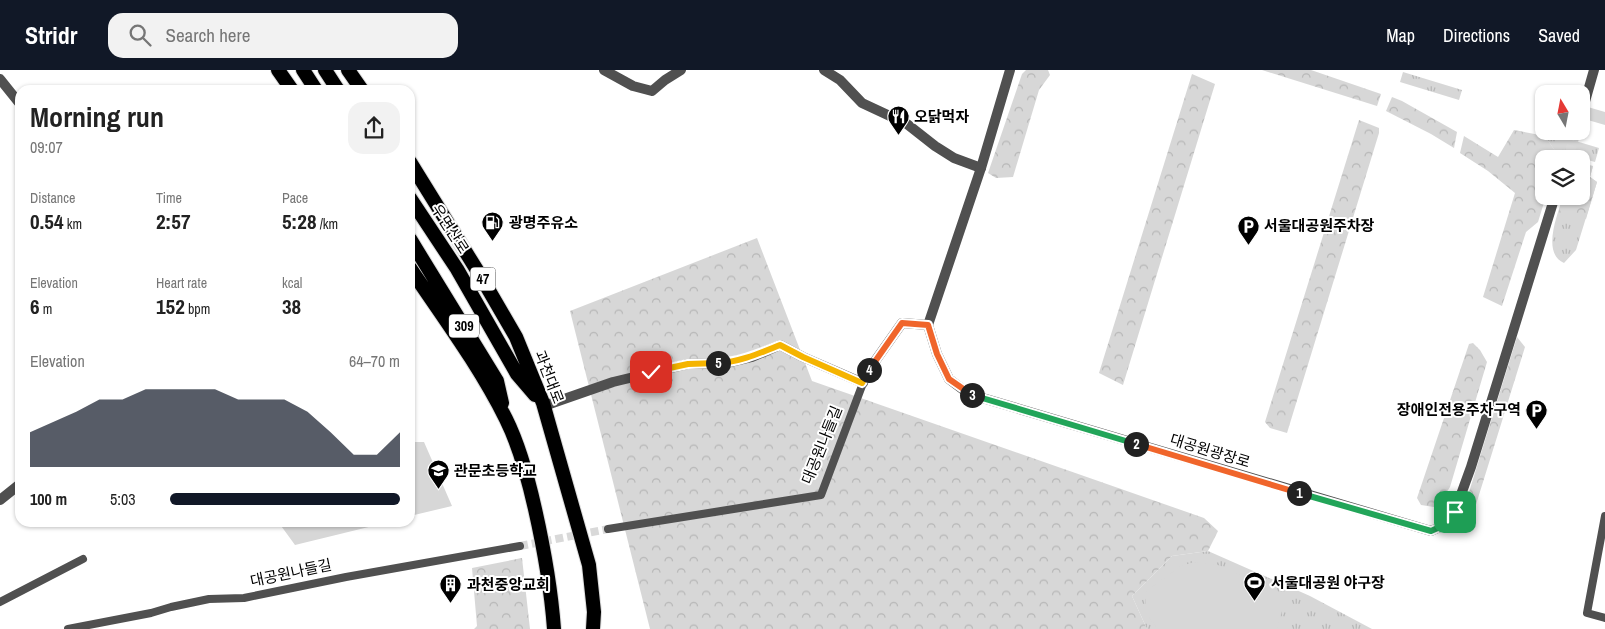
<!DOCTYPE html>
<html lang="en">
<head>
<meta charset="utf-8">
<style>
  body { margin:0; font-family:"Archivo Narrow","Noto Sans KR",sans-serif; background:#f2f2f2; color:#222; height:100vh; display:flex; flex-direction:column; font-size:19px; white-space:nowrap }
  * { box-sizing:border-box; margin:0 }
  p { font-size:16px; color:#767676 }
  .icon { flex:none; width:28px; height:28px; fill:none; stroke:currentColor; stroke-width:2; stroke-linecap:round; stroke-linejoin:round }
  .map { position:relative; flex:1; overflow:hidden }
  .panel { position:absolute; left:15px; top:15px; width:400px; height:442px; display:flex; flex-direction:column; background:#fff; border-radius:15px; box-shadow:0 1px 4px #0004 }
  .panel>* { flex:none }
  .needle { width:32px; rotate:350deg }
  .tools { position:absolute; left:1535px; top:15px; display:grid; gap:10px }
  .tools a { display:grid; place-items:center; width:55px; height:55px; border-radius:10px; background:#fff; box-shadow:0 1px 4px #0004; font-size:25px }
  .pin { position:absolute; display:grid; place-items:center; width:42px; height:42px; color:#fff; margin:-21px; border-radius:10px; box-shadow:0 2px 8px #0006 }
  .km { position:absolute; width:25px; height:25px; margin:-12px; border-radius:50%; background:#222; color:#fff; font-size:14px; line-height:25px; text-align:center }
  .round { display:grid; place-items:center; flex:none; width:52px; height:52px; border-radius:15px; background:#f2f2f2 }
  .headline { display:flex; align-items:center; justify-content:space-between; height:85px; padding:0 15px }
  h1 { font-size:28px; font-weight:800; line-height:38px }
  .figures { display:grid; grid-template-columns:repeat(3,1fr); gap:8px; height:85px; padding:5px 15px }
  .figures div { display:grid; align-content:center }
  .figures b { font-size:21px; font-weight:800 }
  .figures small { font-size:14px; font-weight:400 }
  .figures p { font-size:14px }
  .chart { height:140px; padding:10px 15px }
  .chart p { display:flex; justify-content:space-between }
  .chart svg { width:100%; height:90px; margin-top:5px; fill:#111827; opacity:.7 }
  ul { padding:0 15px; list-style:none; font-size:16px }
  li { display:grid; grid-template-columns:80px 60px 1fr; align-items:center; height:38px }
  li i { height:12px; border-radius:6px; background:#111827 }
  header { display:flex; align-items:center; gap:30px; box-sizing:border-box; height:70px; padding:0 25px; background:#111827; color:#fff }
  header strong { font-size:24px }
  nav { display:flex; gap:28px; margin-inline-start:auto; font-size:18px }
  .search { width:350px; height:45px; background:#f2f2f2; display:flex; align-items:center; gap:12px; box-sizing:border-box; padding:0 18px; border-radius:15px; color:#767676; font-size:19px }
  .map>svg:first-child { display:block }
  .grass { fill:url(#grass-tufts) }
  .forest { fill:url(#forest-crowns) }
  .pitch { fill:#d7d7d7 }
  .lines { fill:none; stroke-linecap:round; stroke-linejoin:round }
  .pedestrian-tunnel { stroke:#d9d9d9; stroke-width:8; stroke-dasharray:8 4; stroke-linecap:butt }
  .tertiary-tunnel { stroke:#d9d9d9; stroke-width:10; stroke-dasharray:10 5; stroke-linecap:butt }
  .trunk-casing { stroke:#dbdbdb; stroke-width:16 }
  .pedestrian { stroke:#505050; stroke-width:8 }
  .minor { stroke:#505050; stroke-width:10 }
  .tertiary { stroke:#505050; stroke-width:10 }
  .trunk { stroke:#000; stroke-width:14 }
  .split-1-casing { stroke:#fff; stroke-width:10 }
  .split-2-casing { stroke:#fff; stroke-width:10 }
  .split-3-casing { stroke:#fff; stroke-width:10 }
  .split-4-casing { stroke:#fff; stroke-width:10 }
  .split-5-casing { stroke:#fff; stroke-width:10 }
  .split-6-casing { stroke:#fff; stroke-width:10 }
  .split-1 { stroke:#22a559; stroke-width:6 }
  .split-2 { stroke:#f0652b; stroke-width:6 }
  .split-3 { stroke:#22a559; stroke-width:6 }
  .split-4 { stroke:#f0652b; stroke-width:6 }
  .split-5 { stroke:#f5b400; stroke-width:6 }
  .split-6 { stroke:#f5b400; stroke-width:6 }
  .labels { text-anchor:middle; stroke-width:4; stroke-linejoin:round; paint-order:stroke }
  .shield { fill:#fff; stroke:#4c4c4c; stroke-width:1 }
  .shield-label { font-size:14px; font-weight:bold; fill:#000 }
  .poi-label { font-size:15px; font-weight:bold; fill:#000; stroke:#fff; text-anchor:start }
  .street-label { font-size:15px; fill:#000; stroke:#fff }
</style>
</head>
<body>
<header>
<strong>Stridr</strong>
<div class="search"><svg class="icon" aria-label="search" viewBox="0 0 24 24"><circle cx="10" cy="10" r="6"/><path d="M15 15l6 6"/></svg>Search here</div>
<nav><a>Map</a><a>Directions</a><a>Saved</a></nav>
</header>
<div class="map">
<svg width="1605" height="559" viewBox="0 0 1605 559">
  <defs>
    <pattern id="grass-tufts" width="24" height="20" patternUnits="userSpaceOnUse" patternTransform="scale(1.25)"><rect width="24" height="20" fill="#d7d7d7"/><path d="M3 7l-1-3M5 7V3M7 7l1-3M15 17l-1-3M17 17v-4M19 17l1-3" fill="none" stroke="#b7b7b7"/></pattern>
    <pattern id="forest-crowns" width="20" height="18" patternUnits="userSpaceOnUse" patternTransform="scale(1.25)"><rect width="20" height="18" fill="#d7d7d7"/><path d="M2 6a3 3 0 1 1 6 0M12 15a3 3 0 1 1 6 0" fill="none" stroke="#b7b7b7"/></pattern>
  </defs>
  <rect width="100%" height="100%" fill="#fff"/>
  <path class="grass" d="M 1403,2 L 1462,20 L 1459,30 L 1400,12 Z
    M 1581,35 L 1605,42 L 1605,55 L 1581,48 Z
    M 1549,63 L 1599,78 L 1595,92 L 1555,81 L 1545,66 Z
    M 1581,94 L 1593,96 L 1590,107 L 1597,112 L 1576,180 L 1564,193 C 1541,183 1558,144 1563,126 L 1581,126 Z
    M 1208,481 L 1310,526 L 1372,559 L 1147,559 L 1132,526 L 1172,486 Z"/>
  <path class="forest" d="M 1026,0 L 1048,0 L 1050,5 L 1039,20 L 1013,107 L 996,108 L 988,103 L 1022,4 Z
    M 1262,0 L 1311,0 L 1381,24 L 1377,36 Z
    M 1192,4 L 1215,14 L 1123,315 L 1099,303 Z
    M 1392,27 L 1402,31 L 1457,62 L 1454,78 L 1431,64 L 1386,41 Z
    M 1359,50 L 1379,58 L 1379,63 L 1287,363 L 1270,358 L 1265,352 Z
    M 1514,60 L 1545,66 L 1558,85 L 1557,89 L 1544,89 L 1544,126 L 1546,126 L 1538,152 L 1526,162 L 1502,236 L 1483,227 L 1515,123 L 1488,101 L 1460,83 L 1464,66 L 1498,87 Z
    M 1581,94 L 1593,96 L 1590,107 L 1597,112 L 1586,149 L 1558,146 L 1563,126 L 1581,126 Z
    M 757,168 L 812,311 L 1204,448 L 1218,461 L 1208,481 L 1172,486 L 1132,526 L 1147,559 L 650,559 L 570,241 Z
    M 1517,267 L 1525,277 L 1474,441 L 1465,435 Z
    M 1473,273 L 1480,280 L 1487,292 L 1450,417 L 1443,428 L 1434,437 L 1421,435 L 1417,428 L 1469,274 Z
    M 522,488 L 530,559 L 474,559 L 477,556 L 472,498 Z"/>
  <path class="pitch" d="M 410,372 L 424,372 L 452,436 L 410,446 Z
    M 279,453 L 385,453 L 295,475 Z
    M 1194,492 L 1218,495 L 1262,514 L 1279,531 L 1282,541 L 1277,559 L 1158,559 L 1147,545 L 1145,522 L 1181,496 Z"/>
  <g class="lines">
    <path class="pedestrian-tunnel" d="M 520,476 L 608,459"/>
    <path class="tertiary-tunnel" d="M 1569,85 L 1576,61"/>
    <defs>
      <path id="trunk" d="M 278,0 L 292,20
        M 303,0 L 316,20
        M 325,0 L 338,20
        M 348,0 L 362,20
        M 410,92 L 480,205 L 516,267 L 543,333 L 589,495 L 594,542 L 593,559
        M 410,128 L 457,199 L 517,304 L 535,325
        M 410,169 L 497,311 L 502,333
        M 410,198 C 443,247 479,295 506,349 C 520,377 528,408 535,439 C 544,479 551,518 554,559"/>
    </defs>
    <use href="#trunk" class="trunk-casing"/>
    <path class="pedestrian" d="M 1605,446 L 1587,543 L 1605,548
      M 608,459 L 821,425 L 863,313
      M 0,532 L 83,489
      M 68,559 L 151,543 L 171,537 L 209,529 L 244,528 L 346,507 L 520,476"/>
    <path class="minor" d="M 604,0 L 633,16 L 652,21 L 665,10 L 681,0
      M 824,0 L 840,10 L 862,33 L 907,54 L 935,76 L 954,88 L 981,98
      M 0,9 L 20,34
      M 544,336 L 613,312 L 688,294 L 727,293 L 752,287 L 780,275 L 803,287 L 863,313 L 866,304 L 902,253 L 928,255
      M 0,430 L 20,414"/>
    <path class="tertiary" d="M 1010,0 L 981,98 L 928,255 L 937,284 L 949,309 L 969,324 L 1431,461 L 1451,452 L 1471,397 L 1555,126
      M 1584,35 L 1594,0
      M 1567,89 L 1569,85"/>
    <use href="#trunk" class="trunk"/>
  </g>
  <g class="lines">
    <defs>
      <path id="split-1" d="M 1299,423 L 1431,461 L 1451,452 L 1455,442"/>
      <path id="split-2" d="M 1136,374 L 1299,423"/>
      <path id="split-3" d="M 972,325 L 1136,374"/>
      <path id="split-4" d="M 869,300 L 902,253 L 928,255 L 937,284 L 949,309 L 972,325"/>
      <path id="split-5" d="M 718,293 C 740,292 760,283 780,275 L 803,287 L 862,313 L 869,300"/>
      <path id="split-6" d="M 651,302 L 688,294 L 718,293"/>
    </defs>
    <use href="#split-1" class="split-1-casing"/>
    <use href="#split-2" class="split-2-casing"/>
    <use href="#split-3" class="split-3-casing"/>
    <use href="#split-4" class="split-4-casing"/>
    <use href="#split-5" class="split-5-casing"/>
    <use href="#split-6" class="split-6-casing"/>
    <use href="#split-1" class="split-1"/>
    <use href="#split-2" class="split-2"/>
    <use href="#split-3" class="split-3"/>
    <use href="#split-4" class="split-4"/>
    <use href="#split-5" class="split-5"/>
    <use href="#split-6" class="split-6"/>
  </g>
  <defs>
    <symbol id="restaurant-pin" viewBox="-11 -11 22 30"><path d="M0 17L-7.5 6A9.5 9.5 0 1 1 7.5 6Z" fill="#000" stroke="#fff"/><path d="M-5-6h1v4h1v-4h1v4h1v-4h1v5L-1.5 .5V6h-2V.5L-5-1ZM5-6V6H3V1.5H1.5Q1.5-4 5-6Z" fill="#fff"/></symbol>
    <symbol id="fuel-pin" viewBox="-11 -11 22 30"><path d="M0 17L-7.5 6A9.5 9.5 0 1 1 7.5 6Z" fill="#000" stroke="#fff"/><path d="M-5.5-6h7V0h2V4h1.3V-2.5L3-4.5l.8-.8L6-3V5H2.5V1h-1V6h-7ZM-4.2-4.7v3.2H.2V-4.7Z" fill="#fff"/></symbol>
    <symbol id="parking-pin" viewBox="-11 -11 22 30"><path d="M0 17L-7.5 6A9.5 9.5 0 1 1 7.5 6Z" fill="#000" stroke="#fff"/><path d="M-3.5-5.5H1a3.5 3.5 0 0 1 0 7H-1V5.5H-3.5ZM-1-3.4V-.6H.8a1.4 1.4 0 0 0 0-2.8Z" fill="#fff"/></symbol>
    <symbol id="school-pin" viewBox="-11 -11 22 30"><path d="M0 17L-7.5 6A9.5 9.5 0 1 1 7.5 6Z" fill="#000" stroke="#fff"/><path d="M0-5L7-2L0 1L-7-2ZM-4 1L0 2.5L4 1V4Q0 6-4 4Z" fill="#fff"/></symbol>
    <symbol id="stadium-pin" viewBox="-11 -11 22 30"><path d="M0 17L-7.5 6A9.5 9.5 0 1 1 7.5 6Z" fill="#000" stroke="#fff"/><path d="M0-5a6.5 5 0 1 0 0 10a6.5 5 0 1 0 0-10ZM-3.5-1.8h7v3.6h-7Z" fill="#fff"/></symbol>
    <symbol id="building-pin" viewBox="-11 -11 22 30"><path d="M0 17L-7.5 6A9.5 9.5 0 1 1 7.5 6Z" fill="#000" stroke="#fff"/><path d="M-4-6H4V6H1V3H-1V6H-4ZM-2.5-4.3h1.7v1.8h-1.7ZM.8-4.3h1.7v1.8H.8ZM-2.5-1h1.7V.8h-1.7ZM.8-1h1.7V.8H.8Z" fill="#fff"/></symbol>
  </defs>
  <g fill-rule="evenodd">
    <use href="#restaurant-pin" x="886" y="34" width="25" height="34"/>
    <use href="#fuel-pin" x="480" y="140" width="25" height="34"/>
    <use href="#parking-pin" x="1236" y="144" width="25" height="34"/>
    <use href="#parking-pin" x="1524" y="328" width="25" height="34"/>
    <use href="#school-pin" x="426" y="388" width="25" height="34"/>
    <use href="#stadium-pin" x="1242" y="500" width="25" height="34"/>
    <use href="#building-pin" x="438" y="502" width="25" height="34"/>
  </g>
  <g class="labels">
    <g class="shield">
      <rect x="470.5" y="197.5" width="25" height="23" rx="4"/>
      <rect x="449" y="244.5" width="30" height="23" rx="4"/>
    </g>
    <g class="shield-label">
      <text x="483" y="214">47</text>
      <text x="464" y="261">309</text>
    </g>
    <g class="poi-label">
      <text x="914" y="52">오닭먹자</text>
      <text x="509" y="158">광명주유소</text>
      <text x="1264" y="161">서울대공원주차장</text>
      <text x="1521" y="345" text-anchor="end">장애인전용주차구역</text>
      <text x="454" y="406">관문초등학교</text>
      <text x="1271" y="518">서울대공원 야구장</text>
      <text x="467" y="520">과천중앙교회</text>
    </g>
    <g class="street-label">
      <text transform="translate(450 159) rotate(57)" y="5">우면산로</text>
      <text transform="translate(549 307) rotate(69)" y="5">과천대로</text>
      <text transform="translate(822 375) rotate(-68)" y="5">대공원나들길</text>
      <text transform="translate(1210 381) rotate(17)" y="5">대공원광장로</text>
      <text transform="translate(291 503) rotate(-12)" y="5">대공원나들길</text>
    </g>
  </g>
</svg>
<div class="tools">
<a><svg class="needle" viewBox="-14 -14 28 28"><path d="M0-13l5 13h-10z" fill="#e53935"/><path d="M0 13l5-13h-10z" fill="#767676"/></svg></a>
<a><svg class="icon" aria-label="layers" viewBox="0 0 24 24"><path d="M12 4l9 5-9 5-9-5zM3 14l9 5 9-5"/></svg></a>
</div>
<div class="pin" style="left:1455px;top:442px;background:#1e9e55"><svg class="icon" aria-label="arrive" viewBox="0 0 24 24"><path d="M6 21V4h12l-3 4 3 4H6"/></svg></div>
<div class="pin" style="left:651px;top:302px;background:#d93025"><svg class="icon" aria-label="check" viewBox="0 0 24 24"><path d="M5 12l5 5 9-10"/></svg></div>
<b class="km" style="left:1299px;top:423px">1</b>
<b class="km" style="left:1136px;top:374px">2</b>
<b class="km" style="left:972px;top:325px">3</b>
<b class="km" style="left:869px;top:300px">4</b>
<b class="km" style="left:718px;top:293px">5</b>
<section class="panel">
<div class="headline"><div><h1>Morning run</h1><p>09:07</p></div><a class="round"><svg class="icon" aria-label="share" viewBox="0 0 24 24"><path d="M12 15V3M7 8l5-5 5 5M5 13v7h14v-7"/></svg></a></div>
<div class="figures">
<div><p>Distance</p><b>0.54<small> km</small></b></div>
<div><p>Time</p><b>2:57</b></div>
<div><p>Pace</p><b>5:28<small> /km</small></b></div>
</div>
<div class="figures">
<div><p>Elevation</p><b>6<small> m</small></b></div>
<div><p>Heart rate</p><b>152<small> bpm</small></b></div>
<div><p>kcal</p><b>38</b></div>
</div>
<div class="chart"><p><span>Elevation</span>64–70 m</p>
<svg viewBox="0 0 160 44" preserveAspectRatio="none"><path d="M0 44V27L10 22L20 17L30 11L40 11L50 6L60 6L70 6L80 6L90 11L100 11L110 11L120 17L130 27L140 38L150 38L160 27V44z"/></svg>
</div>
<ul>
<li><b>100 m</b>5:03<i style="width:100%"></i></li>
</ul>
</section>
</div>
</body>
</html>
